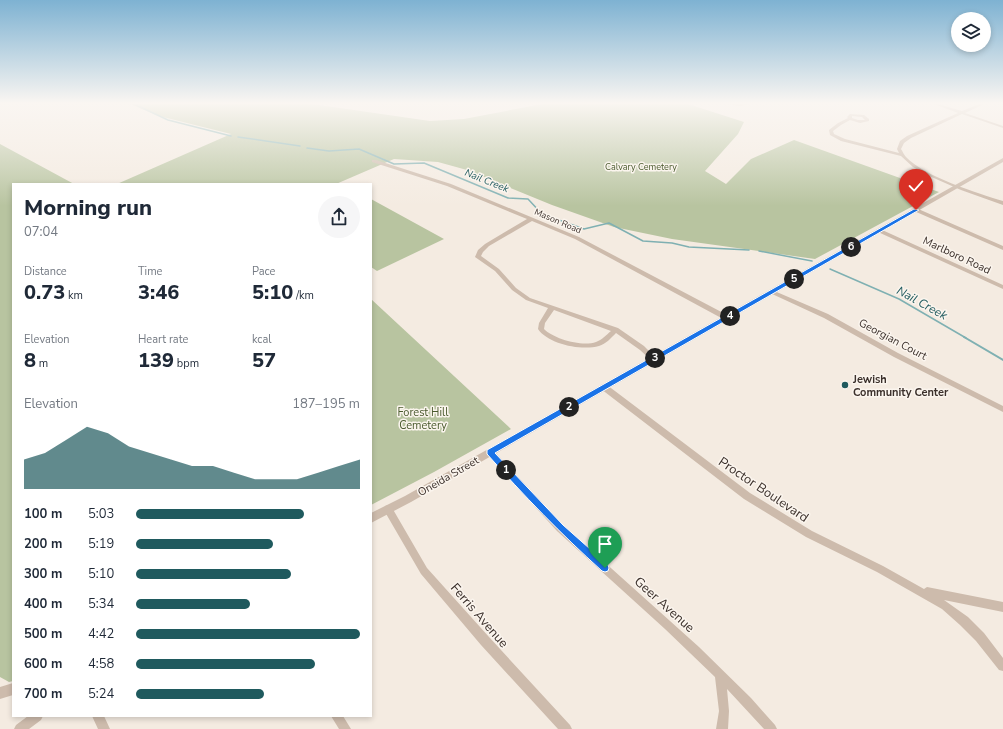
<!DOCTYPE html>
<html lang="en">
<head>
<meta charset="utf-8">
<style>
  body { margin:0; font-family:"Nunito Sans",sans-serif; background:#f6f6f7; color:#1f2937; height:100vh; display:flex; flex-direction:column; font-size:15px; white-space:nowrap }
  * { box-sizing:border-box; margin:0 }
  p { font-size:13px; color:#747a83 }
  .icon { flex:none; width:22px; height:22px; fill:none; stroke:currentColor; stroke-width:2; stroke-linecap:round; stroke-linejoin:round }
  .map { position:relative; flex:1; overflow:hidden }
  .panel { position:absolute; left:12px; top:183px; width:360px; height:534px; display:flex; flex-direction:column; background:#fff; border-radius:0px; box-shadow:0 2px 6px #0003 }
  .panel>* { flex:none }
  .buttons { position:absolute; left:951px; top:12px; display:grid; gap:8px }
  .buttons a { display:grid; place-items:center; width:40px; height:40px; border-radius:50%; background:#fff; box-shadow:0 2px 6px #0003; font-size:20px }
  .pin { position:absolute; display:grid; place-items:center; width:34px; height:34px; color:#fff; margin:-41px -17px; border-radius:50% 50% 50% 0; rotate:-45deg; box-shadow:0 0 4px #0007 }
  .pin .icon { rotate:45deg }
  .km { position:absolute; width:20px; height:20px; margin:-10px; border-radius:50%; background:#222; color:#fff; font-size:11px; line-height:20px; text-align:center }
  .round { display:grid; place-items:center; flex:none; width:42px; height:42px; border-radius:21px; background:#f6f6f7 }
  .overview { display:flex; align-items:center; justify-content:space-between; height:68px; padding:0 12px }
  h1 { font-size:22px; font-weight:800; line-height:30px }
  .figures { display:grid; grid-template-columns:repeat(3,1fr); gap:6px; height:68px; padding:4px 12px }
  .figures div { display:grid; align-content:center }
  .figures b { font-size:20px; font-weight:800 }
  .figures small { font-size:11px; font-weight:400 }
  .figures p { font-size:11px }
  .chart { height:112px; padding:8px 12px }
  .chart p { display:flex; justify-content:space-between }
  .chart svg { width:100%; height:72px; margin-top:4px; fill:#1f5a5e; opacity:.7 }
  ul { padding:0 12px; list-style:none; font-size:13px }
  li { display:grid; grid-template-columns:64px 48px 1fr; align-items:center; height:30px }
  li i { height:10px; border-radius:5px; background:#1f5a5e }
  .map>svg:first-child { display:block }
  .green { fill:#b8c4a0 }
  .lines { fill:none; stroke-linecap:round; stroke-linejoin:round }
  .stream-far1 { stroke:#7fb0b2; stroke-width:1.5 }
  .stream { stroke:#7fb0b2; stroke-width:2 }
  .minor { fill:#cdbbac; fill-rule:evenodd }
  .tertiary { fill:#cdbbac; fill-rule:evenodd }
  .route { fill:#1a73e8; stroke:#fff }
  .poi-dot { fill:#1f5a5e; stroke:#fbf5ee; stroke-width:1.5 }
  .labels { text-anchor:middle; stroke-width:3; stroke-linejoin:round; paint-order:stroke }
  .far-park-label { font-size:9px; fill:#4a5a2e; stroke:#fbf5ee }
  .far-street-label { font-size:9px; fill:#3b302b; stroke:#fbf5ee }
  .far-water-label { font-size:10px; font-style:italic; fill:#1f5a5e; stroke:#fbf5ee }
  .street-label { font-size:11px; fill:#3b302b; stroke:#fbf5ee }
  .poi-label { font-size:11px; font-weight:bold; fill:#3b302b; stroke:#fbf5ee; text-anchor:start }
  .park-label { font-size:11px; fill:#4a5a2e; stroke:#fbf5ee }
  .water-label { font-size:12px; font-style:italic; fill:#1f5a5e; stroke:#fbf5ee }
  .near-street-label { font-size:13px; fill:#3b302b; stroke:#fbf5ee }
</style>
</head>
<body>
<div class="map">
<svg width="1003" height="729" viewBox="0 0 1003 729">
  <rect width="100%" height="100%" fill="#f4ebe1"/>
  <path class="green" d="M 130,104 L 312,104 L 430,121 L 464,119 L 542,104 L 688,104 L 744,122 L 738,134 L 705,171 L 726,184 L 751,159 L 794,140 L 939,192 L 815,259 L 672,239 L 614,227 L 552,205 L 467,170 L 438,162 L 394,159 L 336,184 L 117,184 L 231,134 L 159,116 Z
    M 0,144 L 74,184 L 13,184 L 13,681 L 9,682 L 0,677 Z
    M 371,199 L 444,239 L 377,271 L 371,267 Z
    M 371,299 L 511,429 L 434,472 L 371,505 Z"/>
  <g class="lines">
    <path class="stream-far1" d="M 134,104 L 168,120 L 231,136
      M 238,137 L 300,146
      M 307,148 L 329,151 L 359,149 L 394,164 L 424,163 L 508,198 L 528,199 L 542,214 L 584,229 L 609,223 L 643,241 L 672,243 L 689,247 L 749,250
      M 759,251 L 812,261
      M 830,269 L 899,299 L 966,338"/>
    <path class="stream" d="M 964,337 L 1003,360"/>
    <path class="minor" d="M 727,104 L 749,104 L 740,106 Z
      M 934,104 L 938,104 L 962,111 L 979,104 L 983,104 L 982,105 L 965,113 L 1003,126 L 1003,128 L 962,114 L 911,138 L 904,143 L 901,149 C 903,152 904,155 906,157 C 925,177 977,193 1003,201 L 1003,205 L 961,190 L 927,175 L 913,167 L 901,156 L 841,141 L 830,135 L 829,130 L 838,123 L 848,118 L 847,117 L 850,114 L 864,115 L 869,119 L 869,121 L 860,123 L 850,120 L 841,125 L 833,131 L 834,134 L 845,139 L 899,153 L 897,149 L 900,141 L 907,136 L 958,113 ZM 852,116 L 862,117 L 865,120 L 858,120 L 852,118 Z
      M 372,160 L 376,160 L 451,184 L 579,237 L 729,316 L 730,318 L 727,320 L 725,320 L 575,239 L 532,221 L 489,246 L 483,252 L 481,256 L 499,269 L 516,288 L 530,298 L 618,328 L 644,346 L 657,359 L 656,361 L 652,361 L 640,350 L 616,333 C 611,338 606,344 599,346 C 581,351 548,344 538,329 L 539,323 L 548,308 L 526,300 L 512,290 L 495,271 L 475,257 L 478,250 L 485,244 L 527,219 L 447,186 L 372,162 ZM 554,310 L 611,331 C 606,335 602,340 596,342 C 582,347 554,339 544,329 L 545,323 Z
      M 916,208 L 1003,246 L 1003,250 L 914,211 L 914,209 Z
      M 880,229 L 1003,285 L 1003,289 L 878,232 L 877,231 Z
      M 772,290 L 828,314 L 898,353 L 1003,406 L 1003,412 L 894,357 L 824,318 L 770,293 L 769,292 L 770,291 Z
      M 604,384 L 607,385 L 750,493 L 812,531 L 883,566 L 924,589 L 927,587 L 1003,602 L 1003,612 L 944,600 L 968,617 L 984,633 L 1003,658 L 1003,671 L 999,670 L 976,641 L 960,625 L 942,609 L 877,572 L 806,537 L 744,499 L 601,389 L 600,387 L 601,385 Z
      M 490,449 L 493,450 L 563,525 L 699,647 L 751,698 L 775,725 L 777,729 L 764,729 L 727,689 L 729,711 L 728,729 L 716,729 L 719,711 L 715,677 L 665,629 L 557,531 L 487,454 L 486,452 L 487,450 Z
      M 388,505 L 391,506 L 427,568 L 489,637 L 570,725 L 572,729 L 558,729 L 481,645 L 421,574 L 385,512 L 384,509 L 385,506 Z
      M 28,716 L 43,716 L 41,720 L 29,729 L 14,729 L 16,725 Z
      M 92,716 L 104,716 L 110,729 L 98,729 Z
      M 331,716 L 343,716 L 351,729 L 339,729 Z"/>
    <path class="tertiary" d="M 1003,158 L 1003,162 L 411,502 L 371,523 L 371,513 L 405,496 Z
      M 13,683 L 13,695 L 0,699 L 0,687 Z"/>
  </g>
  <linearGradient id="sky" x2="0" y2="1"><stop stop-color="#7eb2d2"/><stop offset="0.5" stop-color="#faf6f2"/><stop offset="1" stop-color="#faf6f2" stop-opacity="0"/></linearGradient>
  <rect width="1003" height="206" fill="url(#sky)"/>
  <path class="route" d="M 914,209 L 919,210 L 495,453 L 563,525 L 608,565 L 609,568 L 608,571 L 605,572 L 602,571 C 561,534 524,496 487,454 L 487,450 Z"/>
  <circle class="poi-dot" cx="845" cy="385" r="4"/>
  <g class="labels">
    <g class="far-park-label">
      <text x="641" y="170">Calvary Cemetery</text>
    </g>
    <g class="far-street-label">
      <text transform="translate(558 221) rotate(23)" y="3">Mason Road</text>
    </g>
    <g class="far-water-label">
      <text transform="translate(487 180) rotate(22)" y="4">Nail Creek</text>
    </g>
    <g class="street-label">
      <text transform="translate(957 255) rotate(25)" y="4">Marlboro Road</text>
      <text transform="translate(893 339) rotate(28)" y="4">Georgian Court</text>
      <text transform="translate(448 476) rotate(-30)" y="4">Oneida Street</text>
    </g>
    <g class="poi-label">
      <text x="853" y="383">Jewish<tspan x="853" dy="13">Community Center</tspan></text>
    </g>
    <g class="park-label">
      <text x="423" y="416">Forest Hill<tspan x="423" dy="13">Cemetery</tspan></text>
    </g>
    <g class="water-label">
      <text transform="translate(922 303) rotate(29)" y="4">Nail Creek</text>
    </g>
    <g class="near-street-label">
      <text transform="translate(764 489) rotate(34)" y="5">Proctor Boulevard</text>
      <text transform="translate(665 604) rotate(42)" y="5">Geer Avenue</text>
      <text transform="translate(480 615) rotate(49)" y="5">Ferris Avenue</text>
    </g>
  </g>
</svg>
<div class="buttons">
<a><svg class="icon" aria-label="layers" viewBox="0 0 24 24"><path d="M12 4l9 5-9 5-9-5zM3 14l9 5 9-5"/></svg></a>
</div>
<div class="pin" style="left:605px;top:568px;background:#1e9e55"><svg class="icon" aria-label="arrive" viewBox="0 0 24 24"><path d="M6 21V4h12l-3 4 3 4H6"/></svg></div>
<div class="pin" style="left:916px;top:210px;background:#d93025"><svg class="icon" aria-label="check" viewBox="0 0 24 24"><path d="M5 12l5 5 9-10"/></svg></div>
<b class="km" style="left:506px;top:470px">1</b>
<b class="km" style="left:569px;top:407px">2</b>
<b class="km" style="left:655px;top:358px">3</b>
<b class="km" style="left:730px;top:316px">4</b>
<b class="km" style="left:794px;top:279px">5</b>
<b class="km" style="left:851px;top:247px">6</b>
<section class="panel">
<div class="overview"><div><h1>Morning run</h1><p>07:04</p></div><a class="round"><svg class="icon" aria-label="share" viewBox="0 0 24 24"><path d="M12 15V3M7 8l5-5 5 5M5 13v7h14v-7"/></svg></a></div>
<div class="figures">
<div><p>Distance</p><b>0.73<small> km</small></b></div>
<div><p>Time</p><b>3:46</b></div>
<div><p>Pace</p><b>5:10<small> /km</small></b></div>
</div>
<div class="figures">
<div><p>Elevation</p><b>8<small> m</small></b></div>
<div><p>Heart rate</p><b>139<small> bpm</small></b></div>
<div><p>kcal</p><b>57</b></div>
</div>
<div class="chart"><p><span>Elevation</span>187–195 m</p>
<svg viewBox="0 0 160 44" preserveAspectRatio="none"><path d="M0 44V26L10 22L20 14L30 6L40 10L50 18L60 22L70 26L80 30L90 30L100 34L110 38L120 38L130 38L140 34L150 30L160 26V44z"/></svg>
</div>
<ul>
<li><b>100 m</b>5:03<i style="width:75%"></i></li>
<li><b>200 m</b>5:19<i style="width:61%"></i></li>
<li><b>300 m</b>5:10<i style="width:69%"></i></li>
<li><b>400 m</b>5:34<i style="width:51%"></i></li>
<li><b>500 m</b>4:42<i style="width:100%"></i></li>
<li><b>600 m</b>4:58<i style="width:80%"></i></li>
<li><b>700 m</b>5:24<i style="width:57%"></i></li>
</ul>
</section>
</div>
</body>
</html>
